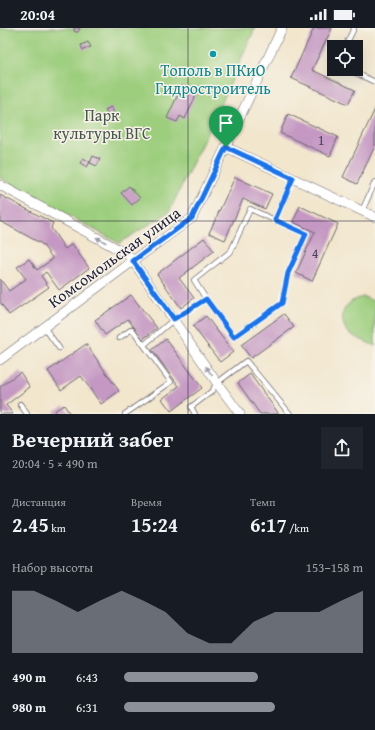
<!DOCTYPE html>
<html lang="ru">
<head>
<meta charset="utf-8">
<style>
  body { margin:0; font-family:"Gentium Book Plus",serif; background:#20242c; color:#f1f3f6; height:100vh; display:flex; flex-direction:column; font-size:15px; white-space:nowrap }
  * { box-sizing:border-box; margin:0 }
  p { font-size:13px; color:#9ea1a6 }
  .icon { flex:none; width:22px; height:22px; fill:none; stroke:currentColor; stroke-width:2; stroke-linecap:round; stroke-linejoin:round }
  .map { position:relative; height:386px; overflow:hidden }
  .details { display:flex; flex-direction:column; background:#171b24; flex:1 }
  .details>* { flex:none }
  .controls { position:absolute; left:327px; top:12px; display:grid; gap:8px }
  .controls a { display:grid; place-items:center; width:36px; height:36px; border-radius:0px; background:#171b24; box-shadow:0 4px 16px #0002; font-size:20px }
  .pin { position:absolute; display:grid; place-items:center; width:34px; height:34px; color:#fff; margin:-41px -17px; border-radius:50% 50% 50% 0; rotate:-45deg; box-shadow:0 0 4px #0007 }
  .pin .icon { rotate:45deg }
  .round { display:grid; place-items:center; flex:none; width:42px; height:42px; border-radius:0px; background:#20242c }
  .overview { display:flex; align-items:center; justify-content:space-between; height:68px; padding:0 12px }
  h1 { font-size:22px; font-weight:800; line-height:30px }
  .figures { display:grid; grid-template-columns:repeat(3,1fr); gap:6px; height:68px; padding:4px 12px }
  .figures div { display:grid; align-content:center }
  .figures b { font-size:20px; font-weight:800 }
  .figures small { font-size:11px; font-weight:400 }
  .figures p { font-size:11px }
  .chart { height:112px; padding:8px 12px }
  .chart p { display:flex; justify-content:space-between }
  .chart svg { width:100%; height:72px; margin-top:4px; fill:#8c9099; opacity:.7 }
  ul { padding:0 12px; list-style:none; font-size:13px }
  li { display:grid; grid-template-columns:64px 48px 1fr; align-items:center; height:30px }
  li i { height:10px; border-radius:5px; background:#8c9099 }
  .status { display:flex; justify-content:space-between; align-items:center; height:28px; padding:0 20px; background:#171b24; direction:ltr }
  .status svg { height:11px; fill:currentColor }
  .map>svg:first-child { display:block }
  .green { fill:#9cce7d; stroke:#5f785c }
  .building { fill:#c498c3 }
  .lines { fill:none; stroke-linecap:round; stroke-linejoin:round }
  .lane-casing { stroke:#6b676e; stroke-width:6 }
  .street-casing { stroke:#6b676e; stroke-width:10 }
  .lane { stroke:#fff; stroke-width:4.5 }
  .street { stroke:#fff; stroke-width:9 }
  .oneway { fill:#9c9ca7 }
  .route-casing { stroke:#fff; stroke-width:8 }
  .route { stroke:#1a73e8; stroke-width:5 }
  .grid { fill:none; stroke:#22223b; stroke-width:1; stroke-opacity:0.55 }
  .culture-dot { fill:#0f9aa8; stroke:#f7f3e8; stroke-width:1.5 }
  .labels { text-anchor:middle; stroke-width:3; stroke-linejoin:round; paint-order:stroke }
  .number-label { font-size:14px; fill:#4a405d }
  .culture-label { font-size:16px; fill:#0d838f; stroke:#f7f3e8 }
  .park-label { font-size:16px; fill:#47564f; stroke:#f7f3e8 }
  .street-label { font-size:16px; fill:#22223b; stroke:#f7f3e8 }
</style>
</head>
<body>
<div class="status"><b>20:04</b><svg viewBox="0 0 49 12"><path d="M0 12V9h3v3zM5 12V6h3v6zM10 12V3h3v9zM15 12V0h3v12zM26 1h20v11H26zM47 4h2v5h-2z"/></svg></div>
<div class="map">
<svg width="375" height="386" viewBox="0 0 375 386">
  <rect width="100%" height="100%" fill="#f7f3e8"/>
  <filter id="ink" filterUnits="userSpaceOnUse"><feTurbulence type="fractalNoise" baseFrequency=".025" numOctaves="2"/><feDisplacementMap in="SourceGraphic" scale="8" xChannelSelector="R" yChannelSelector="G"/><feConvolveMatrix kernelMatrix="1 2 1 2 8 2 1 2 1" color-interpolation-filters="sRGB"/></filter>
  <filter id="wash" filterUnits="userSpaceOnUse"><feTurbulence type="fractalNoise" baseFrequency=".012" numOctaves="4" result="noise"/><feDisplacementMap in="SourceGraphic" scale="16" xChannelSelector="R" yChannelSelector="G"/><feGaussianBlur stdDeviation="0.9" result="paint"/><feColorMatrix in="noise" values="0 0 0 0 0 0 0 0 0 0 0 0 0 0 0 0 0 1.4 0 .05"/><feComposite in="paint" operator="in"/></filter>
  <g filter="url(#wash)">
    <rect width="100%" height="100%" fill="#f2e6cd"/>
    <path class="green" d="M 0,0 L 255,0 L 226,65 L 169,184 L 119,215 L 0,150 Z
      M 364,269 L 375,274 L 375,318 C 369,315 354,309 349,305 C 346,303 344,298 343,294 C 340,280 351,271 364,269 Z"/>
    <g id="blocks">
      <path class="building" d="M 74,0 L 80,0 L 78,4 L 76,4 L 74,3 Z
        M 314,0 L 332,0 L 312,42 L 355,62 L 348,76 L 291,50 Z
        M 88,14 L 91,19 L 83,22 L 81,17 Z
        M 182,58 L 197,65 L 185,91 L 180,88 L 177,94 L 167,90 Z
        M 111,79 L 114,85 L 108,88 L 105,82 Z
        M 375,81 L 375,118 L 357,156 L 343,149 Z
        M 288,86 L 338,109 L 330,128 L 280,105 Z
        M 93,128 L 100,131 L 97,138 L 90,135 Z
        M 83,130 L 90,134 L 87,139 L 80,135 Z
        M 235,149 L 272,166 L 265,181 L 243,171 L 225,212 L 209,205 Z
        M 129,158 L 140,170 L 132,177 L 121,165 Z
        M 0,167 L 53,195 L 51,200 L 65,221 L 72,216 L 89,240 L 59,262 L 46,244 L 41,248 L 49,259 L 9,287 L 0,274 L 0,251 L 9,263 L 26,251 L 17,239 L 29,231 L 37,242 L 53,231 L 42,216 L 0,193 Z
        M 300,178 L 338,196 L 312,253 L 296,245 L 315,204 L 293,194 Z
        M 204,210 L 214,223 L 179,250 L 194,270 L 181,280 L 157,246 Z
        M 131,267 L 157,300 L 143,311 L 128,291 L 105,307 L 95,292 Z
        M 284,286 L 294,299 L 251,330 L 241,317 Z
        M 206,288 L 233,324 L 220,334 L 193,298 Z
        M 166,311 L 202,360 L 171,383 L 162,371 L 179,358 L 152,322 Z
        M 86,316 L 119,363 L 101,376 L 81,348 L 61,362 L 48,343 Z
        M 20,344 L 30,359 L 6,377 L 13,386 L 0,386 L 0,359 Z
        M 250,346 L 279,386 L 260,386 L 238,355 Z
        M 64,377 L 70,386 L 56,386 L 54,383 Z"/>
    </g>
  </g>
  <g filter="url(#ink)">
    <use href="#blocks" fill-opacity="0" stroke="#6b676e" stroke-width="1"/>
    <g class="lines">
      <defs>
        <path id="lane" d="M 345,19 L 354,0
          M 347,41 L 375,54
          M 250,181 L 306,206 L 288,245 L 282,275 L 234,309 L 206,271 L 194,252 L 231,223 Z
          M 362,183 L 375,154
          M 275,192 L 293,150
          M 44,299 L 59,320
          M 119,310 L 132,301 L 171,354 L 125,386
          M 144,317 L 174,291 L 206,271
          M 20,376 L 27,386
          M 195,386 L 191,379 L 211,364 L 217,355 L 246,333 L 290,386"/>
        <path id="street" d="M 226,119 L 375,189
          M 0,157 L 127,226 L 133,233 L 217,355 L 240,386
          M 0,332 L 133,233 L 192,190 L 282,0"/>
      </defs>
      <use href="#lane" class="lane-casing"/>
      <use href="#street" class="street-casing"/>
      <use href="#lane" class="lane"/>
      <use href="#street" class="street"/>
    </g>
    <defs><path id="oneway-solid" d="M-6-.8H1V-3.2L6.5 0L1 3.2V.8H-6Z"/></defs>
    <g class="oneway">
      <use href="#oneway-solid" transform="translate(101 212) rotate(-152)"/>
      <use href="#oneway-solid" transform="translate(209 343) rotate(-124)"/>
    </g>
  </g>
  <g class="lines" filter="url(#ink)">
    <defs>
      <path id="route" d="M 226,119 L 293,150 L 275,192 L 306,206 L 288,245 L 282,275 L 234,309 L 206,271 L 174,291 L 133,233 L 192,190 Z"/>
    </defs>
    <use href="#route" class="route-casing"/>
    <use href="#route" class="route"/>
  </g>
  <path class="grid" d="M 188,0 L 188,386M 0,193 L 375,193"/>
  <circle class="culture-dot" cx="213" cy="26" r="4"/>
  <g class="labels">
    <g class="number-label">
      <text x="321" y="117">1</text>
      <text x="315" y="230">4</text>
    </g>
    <g class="culture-label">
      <text x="213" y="48">Тополь в ПКиО<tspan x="213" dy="18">Гидростроитель</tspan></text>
    </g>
    <g class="park-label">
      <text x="102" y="93">Парк<tspan x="102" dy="18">культуры ВГС</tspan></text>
    </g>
    <g class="street-label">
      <text transform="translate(114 229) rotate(-36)" y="6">Комсомольская улица</text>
    </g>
  </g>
</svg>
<div class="controls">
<a><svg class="icon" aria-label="locate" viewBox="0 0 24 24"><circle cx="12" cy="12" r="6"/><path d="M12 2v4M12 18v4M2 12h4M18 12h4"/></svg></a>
</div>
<div class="pin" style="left:226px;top:119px;background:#1e9e55"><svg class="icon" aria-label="arrive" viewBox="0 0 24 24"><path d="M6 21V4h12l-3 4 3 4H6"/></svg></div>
</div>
<section class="details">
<div class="overview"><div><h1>Вечерний забег</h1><p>20:04 · 5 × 490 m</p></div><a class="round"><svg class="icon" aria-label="share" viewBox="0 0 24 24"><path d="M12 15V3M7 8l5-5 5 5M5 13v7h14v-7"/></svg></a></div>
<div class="figures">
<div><p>Дистанция</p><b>2.45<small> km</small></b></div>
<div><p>Время</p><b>15:24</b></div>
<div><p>Темп</p><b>6:17<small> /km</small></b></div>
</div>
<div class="chart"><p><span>Набор высоты</span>153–158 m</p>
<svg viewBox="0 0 160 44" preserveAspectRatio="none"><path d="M0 44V6L10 6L20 12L30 19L40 12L50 6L60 12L70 19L80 32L90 38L100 38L110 25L120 19L130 19L140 19L150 12L160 6V44z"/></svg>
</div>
<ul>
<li><b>490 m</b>6:43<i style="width:56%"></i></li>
<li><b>980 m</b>6:31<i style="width:63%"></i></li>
</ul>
</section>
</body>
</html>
